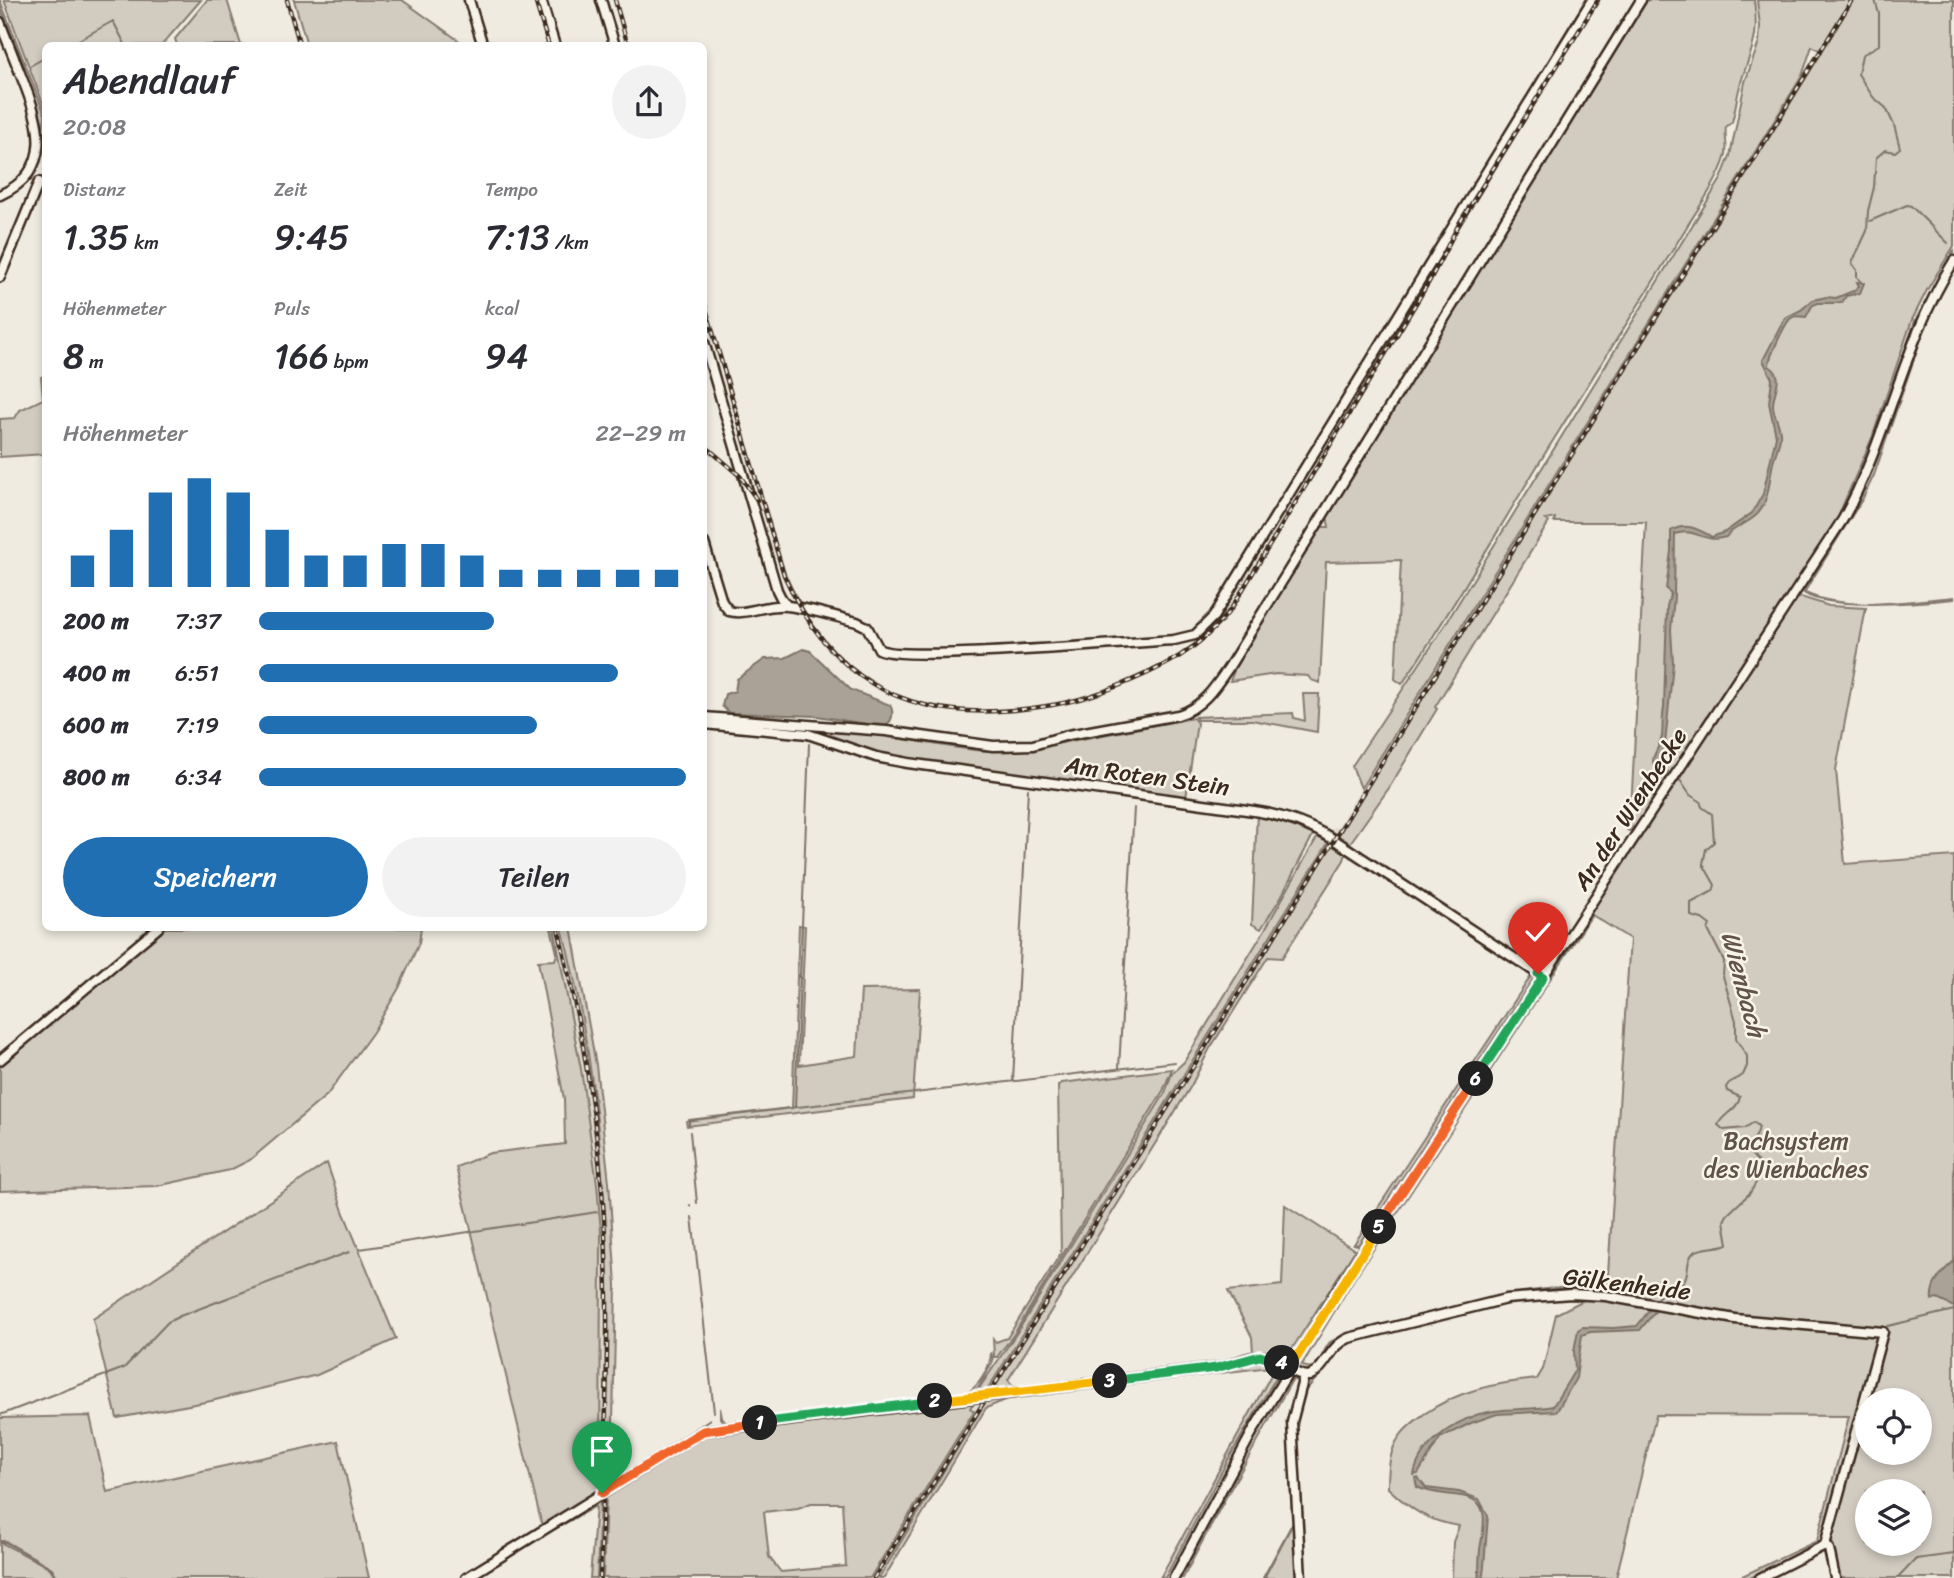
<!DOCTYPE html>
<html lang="de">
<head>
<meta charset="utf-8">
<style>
  body { margin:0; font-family:Sriracha,sans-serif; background:#f2f2f3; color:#2b2b33; height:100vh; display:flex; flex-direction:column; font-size:26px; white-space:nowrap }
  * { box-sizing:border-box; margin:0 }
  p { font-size:23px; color:#7c7c81 }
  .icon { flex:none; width:38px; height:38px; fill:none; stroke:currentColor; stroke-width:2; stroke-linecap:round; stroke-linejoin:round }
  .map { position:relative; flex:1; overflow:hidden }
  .side { position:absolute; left:42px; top:42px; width:665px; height:889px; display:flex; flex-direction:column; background:#fff; border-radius:10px; box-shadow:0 4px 10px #0003 }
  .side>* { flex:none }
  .buttons { position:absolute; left:1855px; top:1388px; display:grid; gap:14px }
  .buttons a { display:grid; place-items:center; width:77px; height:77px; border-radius:50%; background:#fff; box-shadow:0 4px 10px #0003; font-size:35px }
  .pin { position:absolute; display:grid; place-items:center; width:60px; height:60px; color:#fff; margin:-72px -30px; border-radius:50% 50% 50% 0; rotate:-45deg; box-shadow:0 0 7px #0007 }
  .pin .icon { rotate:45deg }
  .km { position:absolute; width:35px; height:35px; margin:-18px; border-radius:50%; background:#222; color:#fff; font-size:19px; line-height:35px; text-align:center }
  .round { display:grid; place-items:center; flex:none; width:74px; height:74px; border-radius:37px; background:#f2f2f3 }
  .overview { display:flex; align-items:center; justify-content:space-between; height:119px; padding:0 21px }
  h1 { font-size:38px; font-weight:600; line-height:52px }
  .stats { display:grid; grid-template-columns:repeat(3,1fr); gap:10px; height:119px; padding:7px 21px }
  .stats div { display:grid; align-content:center }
  .stats b { font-size:35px; font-weight:600 }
  .stats small { font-size:19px; font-weight:400 }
  .stats p { font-size:19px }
  .chart { height:196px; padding:14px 21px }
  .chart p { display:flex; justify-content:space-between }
  .chart svg { width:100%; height:126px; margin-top:7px; stroke:#1f6fb2; stroke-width:6 }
  .cta { display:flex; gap:14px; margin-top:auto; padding:14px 21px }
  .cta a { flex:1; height:80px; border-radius:42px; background:#1f6fb2; color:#fff; font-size:28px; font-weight:600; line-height:80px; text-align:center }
  .cta a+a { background:#f2f2f3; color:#2b2b33 }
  ul { padding:0 21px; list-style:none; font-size:23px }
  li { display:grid; grid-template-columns:112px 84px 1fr; align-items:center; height:52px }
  li i { height:18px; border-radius:9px; background:#1f6fb2 }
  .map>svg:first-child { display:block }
  .built { fill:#e0dbd0 }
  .green { fill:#d1cbc0; stroke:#867a6f; stroke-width:2; fill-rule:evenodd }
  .water { fill:#aaa296; stroke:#7e7266; stroke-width:2 }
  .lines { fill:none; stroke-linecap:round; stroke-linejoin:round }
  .stream { stroke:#7e7266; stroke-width:2 }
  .minor-casing { stroke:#3b2a1e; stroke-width:13 }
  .minor { stroke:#f7f3e8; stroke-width:8 }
  .rail-casing { stroke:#3b2a1e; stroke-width:4.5 }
  .rail { stroke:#f7f3e8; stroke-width:2; stroke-dasharray:5; stroke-linecap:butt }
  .split-1-casing { stroke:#fff; stroke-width:14 }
  .split-2-casing { stroke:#fff; stroke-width:14 }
  .split-3-casing { stroke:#fff; stroke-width:14 }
  .split-4-casing { stroke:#fff; stroke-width:14 }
  .split-5-casing { stroke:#fff; stroke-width:14 }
  .split-6-casing { stroke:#fff; stroke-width:14 }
  .split-7-casing { stroke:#fff; stroke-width:14 }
  .split-1 { stroke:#f0652b; stroke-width:9 }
  .split-2 { stroke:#22a559; stroke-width:9 }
  .split-3 { stroke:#f5b400; stroke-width:9 }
  .split-4 { stroke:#22a559; stroke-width:9 }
  .split-5 { stroke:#f5b400; stroke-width:9 }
  .split-6 { stroke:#f0652b; stroke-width:9 }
  .split-7 { stroke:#22a559; stroke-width:9 }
  .labels { text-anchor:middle; stroke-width:5; stroke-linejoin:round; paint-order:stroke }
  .street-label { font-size:24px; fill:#3b2a1e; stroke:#f7f3e8 }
  .park-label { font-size:24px; fill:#605246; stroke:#f7f3e8 }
  .water-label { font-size:26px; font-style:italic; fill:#625448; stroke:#f7f3e8 }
</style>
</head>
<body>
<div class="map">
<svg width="1954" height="1578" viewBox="0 0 1954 1578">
  <rect width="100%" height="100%" fill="#efebe0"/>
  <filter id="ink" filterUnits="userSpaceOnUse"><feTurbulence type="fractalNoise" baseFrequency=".0143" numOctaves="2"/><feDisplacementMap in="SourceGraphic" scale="14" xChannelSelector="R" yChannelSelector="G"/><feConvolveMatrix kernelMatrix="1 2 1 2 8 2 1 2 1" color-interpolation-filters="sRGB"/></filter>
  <g filter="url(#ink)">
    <path class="built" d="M 1848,0 L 1854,0 L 1336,839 L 1328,833 L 1333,827 L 1337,828 Z
      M 1330,840 L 1334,843 L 1269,949 L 1054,1291 L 879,1578 L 870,1578 L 974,1412 L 970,1409 L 975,1401 L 979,1403 Z
      M 554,928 L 562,928 L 570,957 L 590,1066 L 605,1183 L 609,1284 L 604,1478 L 611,1479 L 611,1485 L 606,1488 L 603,1578 L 597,1578 L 601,1328 L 601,1232 L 597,1184 L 581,1069 Z"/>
    <path class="green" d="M 0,0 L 45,115 L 43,132 L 37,109 L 0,13 Z
      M 4,0 L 201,0 L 162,45 L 46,46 L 45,109 Z
      M 207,0 L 227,0 L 241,45 L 177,45 L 175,39 Z
      M 294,0 L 402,0 L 465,45 L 307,45 Z
      M 1647,0 L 1754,0 C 1759,39 1753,44 1742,79 C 1737,93 1736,108 1732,122 L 1726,127 C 1724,138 1729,147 1725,158 C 1717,183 1700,205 1686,228 C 1645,296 1601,363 1559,431 C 1506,515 1458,602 1402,684 L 1395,679 L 1401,560 L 1326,562 L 1320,683 L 1311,680 L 1308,676 L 1276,674 L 1230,681 L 1234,671 L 1233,669 L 1308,546 L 1322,527 L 1329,527 L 1327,516 Z
      M 1757,0 L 1954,0 L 1954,246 L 1927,290 L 1912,320 L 1872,438 L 1840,512 L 1870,450 L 1915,321 L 1954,250 L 1954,254 L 1931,293 L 1912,334 L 1872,449 L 1856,487 L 1819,551 L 1789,592 L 1788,599 L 1795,600 L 1801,597 L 1829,606 L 1866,608 L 1836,770 L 1845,864 L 1954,856 L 1954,1578 L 1839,1578 L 1833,1544 L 1830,1539 L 1831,1531 L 1880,1350 L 1882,1331 L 1807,1326 L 1872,1333 L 1877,1335 L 1879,1341 L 1826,1536 L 1821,1546 L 1814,1551 L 1757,1578 L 1738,1578 L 1817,1541 L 1849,1416 L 1656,1415 L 1616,1578 L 1452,1578 L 1453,1542 L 1459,1526 C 1427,1521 1411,1510 1388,1488 C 1388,1471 1389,1450 1400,1436 C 1406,1427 1416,1420 1424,1414 C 1459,1390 1496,1383 1537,1379 L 1543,1369 L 1556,1314 L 1584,1300 C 1507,1290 1429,1320 1355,1339 L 1346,1343 L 1336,1351 L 1325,1369 L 1304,1392 L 1298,1407 L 1294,1429 L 1299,1513 L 1293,1424 L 1295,1412 L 1307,1380 L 1322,1369 L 1337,1346 L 1355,1338 C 1437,1317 1521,1287 1606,1298 L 1607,1295 L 1560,1292 L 1502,1298 L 1341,1339 C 1328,1347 1325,1364 1312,1373 L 1300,1371 L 1296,1364 L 1350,1277 L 1641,834 L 1636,830 L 1632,832 L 1634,829 L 1633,827 L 1630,831 L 1627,830 L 1630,816 L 1623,824 L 1631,811 L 1646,522 L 1554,522 L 1555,518 L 1546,520 L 1549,522 L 1435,707 L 1437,709 L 1389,788 L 1348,846 L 1336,839 L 1822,52 L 1812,46 L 1802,76 L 1361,788 L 1352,766 L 1438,636 L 1721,179 L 1730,156 L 1745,82 L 1759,42 L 1760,26 ZM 1592,915 L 1630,939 L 1607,1289 L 1554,1288 L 1523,1292 L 1341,1337 C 1338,1338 1333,1340 1330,1342 C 1321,1352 1319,1375 1302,1365 L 1354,1279 ZM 1867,1400 L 1920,1400 L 1920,1452 L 1867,1452 ZM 1867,1491 L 1920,1491 L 1920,1544 L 1867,1544 Z
      M 1924,330 L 1874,475 L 1863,498 L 1805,591 L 1805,593 C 1848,612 1908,601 1954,597 L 1954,599 C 1926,602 1816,612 1801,590 L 1842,526 L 1920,332 Z
      M 45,376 L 45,454 L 0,457 L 0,419 L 15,418 L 20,410 L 43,399 L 41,377 Z
      M 1303,694 L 1319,694 L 1317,732 L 1252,720 L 1197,720 L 1195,717 L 1293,713 L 1294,718 L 1305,721 Z
      M 1193,718 L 1197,723 L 1186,798 L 891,758 L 798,730 L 799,727 C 828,730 857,732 885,736 C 941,744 999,761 1055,744 Z
      M 1257,813 L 1312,830 L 1314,833 L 1281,897 L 1261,929 L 1252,924 Z
      M 1319,834 L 1330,840 L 986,1392 L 981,1390 L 980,1387 L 1018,1331 L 1165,1093 L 1172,1073 L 1184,1062 L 1264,931 Z
      M 1332,845 L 1346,853 L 1344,860 L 1282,958 L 1268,957 L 1209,1050 L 1191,1086 L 1008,1380 L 1014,1387 L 1189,1366 L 1188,1368 L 992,1392 Z
      M 799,925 L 805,926 L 799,1065 L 857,1056 L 861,990 L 920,989 L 913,1099 L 687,1126 L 686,1121 L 792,1108 Z
      M 162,928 L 421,928 L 419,943 L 399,988 L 373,1032 L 327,1095 L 250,1160 L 230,1170 L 157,1186 L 0,1191 L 0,1063 Z
      M 551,928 L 554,928 L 581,1069 L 597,1184 L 601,1232 L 600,1490 L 542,1526 L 456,1167 L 490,1153 L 565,1144 L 564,1099 L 538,961 L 555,960 L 557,953 Z
      M 562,928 L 571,928 L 572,932 L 596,1065 L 609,1182 L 616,1285 L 612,1468 L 605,1468 C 613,1286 608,1104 562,928 Z
      M 1533,973 L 1535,976 L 1358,1245 L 1354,1244 Z
      M 1172,1069 L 1163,1091 L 1014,1334 L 997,1357 L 994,1357 L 993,1339 L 996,1342 L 1007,1338 L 1061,1253 L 1058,1085 L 1062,1083 Z
      M 327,1163 L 343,1211 L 396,1339 L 317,1375 L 211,1401 L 117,1418 L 93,1319 Z
      M 1285,1205 L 1355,1250 L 1285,1360 L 1279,1359 L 1276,1355 L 1276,1357 L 1253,1353 L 1252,1337 L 1228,1291 L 1282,1285 Z
      M 991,1352 L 993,1361 L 975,1394 L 729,1424 L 724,1424 L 720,1418 L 720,1408 L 722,1417 L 726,1422 L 739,1421 L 967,1393 C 979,1386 991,1367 991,1352 Z
      M 1253,1360 L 1270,1361 L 1282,1367 L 1229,1458 L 1165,1578 L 1160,1578 L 1271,1375 L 1270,1367 L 1194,1376 L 1196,1373 Z
      M 1192,1373 L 1190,1375 L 1015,1396 L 986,1408 L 884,1578 L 879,1578 L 988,1398 Z
      M 1292,1375 L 1297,1376 L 1300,1385 L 1290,1442 L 1299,1384 L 1295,1380 L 1292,1380 L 1226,1497 L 1183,1578 L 1177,1578 L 1227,1483 L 1288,1376 Z
      M 975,1401 L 970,1408 L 974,1411 L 870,1578 L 603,1578 L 606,1495 L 704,1432 ZM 811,1503 L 842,1503 L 846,1566 L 781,1572 L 769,1557 L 764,1512 L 798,1508 Z
      M 90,1416 L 107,1492 L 338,1441 L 369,1578 L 58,1578 L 52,1568 L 5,1541 L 0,1541 L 0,1418 Z
      M 600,1498 L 597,1578 L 590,1578 L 596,1506 L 530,1543 Z
      M 1292,1525 L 1296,1526 L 1299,1578 L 1264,1578 Z
      M 0,1542 L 50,1568 L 56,1578 L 0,1578 Z"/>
    <path class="water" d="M 1857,282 L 1864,283 L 1860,293 L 1846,296 L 1842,303 L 1817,303 L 1812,306 L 1806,317 C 1800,317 1795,314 1790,319 C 1785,324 1768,359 1769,366 C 1786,376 1773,390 1773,405 C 1773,414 1779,422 1780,432 C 1781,444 1775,452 1773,463 C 1769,480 1770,495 1760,511 C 1751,524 1734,525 1726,537 C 1702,544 1697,527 1675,534 L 1674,596 L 1671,630 L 1673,663 L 1663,765 L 1668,772 L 1665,777 L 1661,770 L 1654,767 C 1650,755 1660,749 1662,736 C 1663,726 1662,718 1664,708 L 1667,606 L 1671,593 L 1666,589 L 1671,551 L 1671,531 C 1686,522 1698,529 1712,537 L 1725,532 L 1752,513 L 1763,494 L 1776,436 L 1769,403 L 1772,379 L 1763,360 L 1785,318 L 1801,310 L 1813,300 L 1826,297 L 1836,298 L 1853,291 L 1859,286 Z
      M 803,649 L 810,651 L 851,690 L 890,705 C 895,714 892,721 885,727 L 817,716 L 729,713 L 722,706 L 725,694 L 735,691 L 737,679 L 765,659 L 785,658 Z
      M 1953,1262 L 1954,1262 L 1954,1307 L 1937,1299 L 1932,1300 C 1930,1284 1942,1272 1953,1262 Z
      M 1651,1308 L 1657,1309 L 1640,1330 L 1590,1332 L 1582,1335 L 1576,1378 L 1557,1411 L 1497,1414 L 1471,1423 L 1440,1438 L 1418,1474 L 1414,1475 C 1420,1441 1463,1415 1494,1411 C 1514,1408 1535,1410 1553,1406 L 1575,1370 L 1574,1351 L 1578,1330 L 1583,1327 L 1613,1328 L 1637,1326 Z
      M 1415,1478 L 1418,1478 L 1426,1488 L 1459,1492 L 1479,1499 L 1488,1516 L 1483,1578 L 1479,1578 C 1479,1569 1479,1559 1480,1550 C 1482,1532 1493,1503 1466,1497 C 1449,1493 1433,1495 1417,1487 Z"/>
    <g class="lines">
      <path class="stream" d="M 0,6 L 25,68
        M 68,46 L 113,21 L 126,46
        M 30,66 L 46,57
        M 1870,221 L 1907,205 L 1911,206 L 1948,243
        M 1861,282 L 1857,277 L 1857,270 L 1852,263 L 1867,231 L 1868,211 L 1874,187 L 1876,158 L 1885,150 L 1895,152 L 1900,148 L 1894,125 L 1886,108 L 1873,97 L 1858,74 L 1862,55 L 1879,45 L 1879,14 L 1875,0
        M 1119,1068 L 1134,808
        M 1013,1081 L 1028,789
        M 795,1107 L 809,744
        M 689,1125 L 689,1120 L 1175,1062
        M 690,1132 L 697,1203
        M 690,1205 L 690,1206
        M 692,1217 L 714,1412
        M 360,1249 L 597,1212
        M 1655,1303 C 1660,1288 1676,1292 1684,1281 C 1690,1272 1685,1257 1696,1251 C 1704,1247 1718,1248 1728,1244 L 1724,1221 L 1727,1215 L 1750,1193 L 1758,1179 L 1760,1164 L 1750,1153 L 1749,1148 L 1757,1134 L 1759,1127 L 1754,1122 L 1745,1128 L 1724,1130 L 1718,1125 C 1722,1114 1738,1110 1740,1097 L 1727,1091 L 1726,1087 L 1729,1083 L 1743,1075 L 1747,1066 L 1747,1056 L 1736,1039 L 1736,1021 L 1723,976 L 1724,961 L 1708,930 L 1710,925 L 1702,919 L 1691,916 L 1691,903 L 1713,891 L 1715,885 L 1703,864 L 1706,849 L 1714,842 L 1712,814 L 1702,807 L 1700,801 L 1690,795 L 1680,780 L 1676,777
        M 1888,1326 L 1954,1310
        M 0,1415 L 124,1368 L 168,1322 L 180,1316 L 349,1252
        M 665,1450 L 710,1419
        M 0,1542 L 5,1542 L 51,1568 L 57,1578
        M 1820,1544 L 1843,1462
        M 1263,1578 L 1292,1524
        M 1750,1578 L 1768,1570
        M 1898,1578 L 1916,1559 L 1954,1554"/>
      <defs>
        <path id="minor" d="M 469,0 L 483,46
          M 541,0 L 555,46
          M 601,0 L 615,46
          M 0,22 C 7,41 15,60 22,78 C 40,123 55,170 0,195
          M 0,277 L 39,182
          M 704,342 L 777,590 L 781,598 L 787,606
          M 704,543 L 722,602 L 729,611 C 747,616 766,603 788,606 C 811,609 834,616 857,622 L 867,627 L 879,649 C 898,663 1133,642 1174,640 L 1195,635 L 1214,616 L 1592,0
          M 704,717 L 886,731 L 993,746 L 1033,745 L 1068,735 L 1178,715 C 1202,708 1216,686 1229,667 L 1641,0
          M 704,724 L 808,734 L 876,757 L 908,763 L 1254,811 C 1282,815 1308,824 1333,839 L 1543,977
          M 0,1060 L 158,928
          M 1825,1545 L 1829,1549 L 1835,1578
          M 466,1578 L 703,1431 L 1216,1368 C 1233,1366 1249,1354 1267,1357 C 1283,1360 1293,1376 1309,1376 C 1327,1368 1329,1346 1349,1338 L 1506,1299 L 1571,1294 L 1606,1296 L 1735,1319 L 1883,1332 L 1825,1545 L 1760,1578
          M 1174,1578 L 1254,1429 L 1335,1294 L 1843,519 C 1889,436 1903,341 1954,261
          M 1301,1578 L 1292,1422 L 1304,1376"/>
      </defs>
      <use href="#minor" class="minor-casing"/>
      <use href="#minor" class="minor"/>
      <defs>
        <path id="rail" d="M 287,0 L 300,46
          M 535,0 L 549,46
          M 615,0 L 628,46
          M 704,302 L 784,575 C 830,678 902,720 1014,710 C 1055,706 1080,701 1118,686 C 1166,666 1198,651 1231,609 L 1430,280 L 1460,222 L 1598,0
          M 704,445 L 740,476 L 757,500
          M 558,928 C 588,1051 607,1180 607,1307 C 608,1397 603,1488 600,1578
          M 874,1578 L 1274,937 L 1852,0"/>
      </defs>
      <use href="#rail" class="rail-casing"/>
      <use href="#rail" class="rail"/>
    </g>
  </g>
  <g class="lines" filter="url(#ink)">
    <defs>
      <path id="split-1" d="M 602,1493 L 703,1431 L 760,1423"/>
      <path id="split-2" d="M 760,1423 L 935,1401"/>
      <path id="split-3" d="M 935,1401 L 1110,1381"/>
      <path id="split-4" d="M 1110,1381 L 1216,1368 L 1260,1356 L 1282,1363"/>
      <path id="split-5" d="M 1282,1363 L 1290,1368 L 1379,1227"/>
      <path id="split-6" d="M 1379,1227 L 1476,1079"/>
      <path id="split-7" d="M 1476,1079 L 1543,977 L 1538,974"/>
    </defs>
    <use href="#split-1" class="split-1-casing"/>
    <use href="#split-2" class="split-2-casing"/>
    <use href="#split-3" class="split-3-casing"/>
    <use href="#split-4" class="split-4-casing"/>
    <use href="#split-5" class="split-5-casing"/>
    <use href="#split-6" class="split-6-casing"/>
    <use href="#split-7" class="split-7-casing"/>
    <use href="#split-1" class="split-1"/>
    <use href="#split-2" class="split-2"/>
    <use href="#split-3" class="split-3"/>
    <use href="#split-4" class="split-4"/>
    <use href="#split-5" class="split-5"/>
    <use href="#split-6" class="split-6"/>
    <use href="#split-7" class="split-7"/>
  </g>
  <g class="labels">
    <g class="street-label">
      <text transform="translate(1147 776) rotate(8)" y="8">Am Roten Stein</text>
      <text transform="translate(1630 809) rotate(-57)" y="8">An der Wienbecke</text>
      <text transform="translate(1627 1284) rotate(7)" y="8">Gälkenheide</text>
    </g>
    <g class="park-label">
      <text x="1786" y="1149">Bachsystem<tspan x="1786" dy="28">des Wienbaches</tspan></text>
    </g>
    <g class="water-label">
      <text transform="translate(1744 984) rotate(75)" y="9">Wienbach</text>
    </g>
  </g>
</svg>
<div class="buttons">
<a><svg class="icon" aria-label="locate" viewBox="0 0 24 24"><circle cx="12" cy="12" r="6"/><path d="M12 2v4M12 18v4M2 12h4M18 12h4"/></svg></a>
<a><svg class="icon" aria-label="layers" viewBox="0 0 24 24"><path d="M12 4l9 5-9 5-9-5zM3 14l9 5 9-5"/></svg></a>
</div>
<div class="pin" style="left:602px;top:1493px;background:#1e9e55"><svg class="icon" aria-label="arrive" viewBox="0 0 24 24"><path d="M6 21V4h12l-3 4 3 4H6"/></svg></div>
<div class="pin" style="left:1538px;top:974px;background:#d93025"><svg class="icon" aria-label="check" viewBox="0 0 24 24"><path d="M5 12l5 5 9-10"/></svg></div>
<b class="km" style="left:760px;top:1423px">1</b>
<b class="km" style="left:935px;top:1401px">2</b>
<b class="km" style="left:1110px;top:1381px">3</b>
<b class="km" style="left:1282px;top:1363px">4</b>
<b class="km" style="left:1379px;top:1227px">5</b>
<b class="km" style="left:1476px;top:1079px">6</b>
<section class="side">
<div class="overview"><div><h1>Abendlauf</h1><p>20:08</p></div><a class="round"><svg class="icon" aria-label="share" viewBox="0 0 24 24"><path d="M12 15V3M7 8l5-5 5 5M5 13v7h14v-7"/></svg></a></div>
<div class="stats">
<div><p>Distanz</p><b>1.35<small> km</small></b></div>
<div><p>Zeit</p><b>9:45</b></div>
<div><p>Tempo</p><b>7:13<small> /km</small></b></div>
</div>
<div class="stats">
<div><p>Höhenmeter</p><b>8<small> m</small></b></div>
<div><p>Puls</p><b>166<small> bpm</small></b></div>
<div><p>kcal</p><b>94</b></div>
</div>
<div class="chart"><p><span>Höhenmeter</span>22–29 m</p>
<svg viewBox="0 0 160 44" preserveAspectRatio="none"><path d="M5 44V33M15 44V24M25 44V11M35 44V6M45 44V11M55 44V24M65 44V33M75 44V33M85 44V29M95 44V29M105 44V33M115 44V38M125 44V38M135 44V38M145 44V38M155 44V38"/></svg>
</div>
<ul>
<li><b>200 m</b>7:37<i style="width:55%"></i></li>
<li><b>400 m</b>6:51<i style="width:84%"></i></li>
<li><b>600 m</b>7:19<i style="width:65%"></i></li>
<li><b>800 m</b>6:34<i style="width:100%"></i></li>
</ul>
<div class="cta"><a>Speichern</a><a>Teilen</a></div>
</section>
</div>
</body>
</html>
